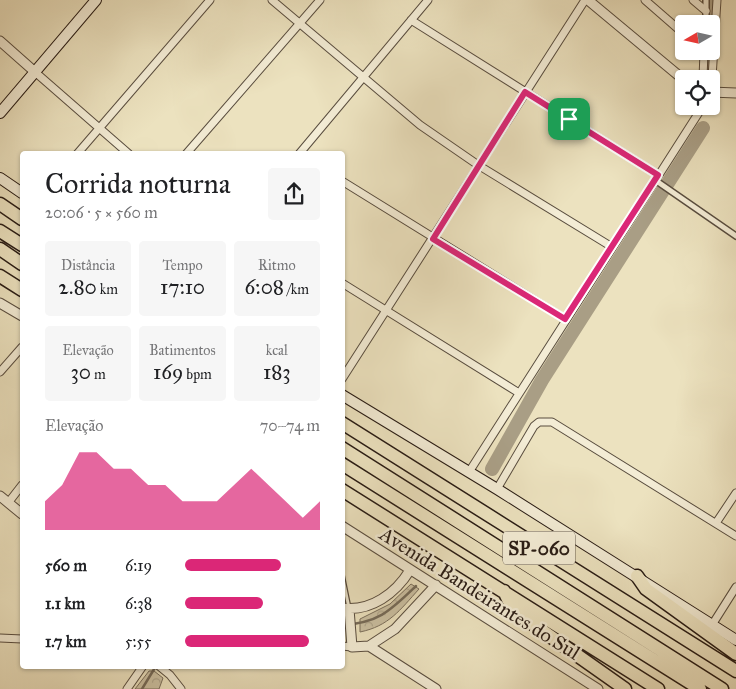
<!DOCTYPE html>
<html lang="pt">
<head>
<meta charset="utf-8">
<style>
  body { margin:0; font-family:"IM FELL Great Primer",serif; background:#f6f6f6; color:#202124; height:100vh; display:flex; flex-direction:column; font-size:19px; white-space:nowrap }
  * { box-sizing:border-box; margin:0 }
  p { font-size:16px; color:#757577 }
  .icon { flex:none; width:28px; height:28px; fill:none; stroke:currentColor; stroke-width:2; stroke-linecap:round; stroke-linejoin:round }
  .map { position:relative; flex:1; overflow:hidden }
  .panel { position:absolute; left:20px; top:151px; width:325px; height:518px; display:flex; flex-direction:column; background:#fff; border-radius:5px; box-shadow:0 1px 4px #0004 }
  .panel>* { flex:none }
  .needle { width:32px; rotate:261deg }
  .fabs { position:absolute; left:675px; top:15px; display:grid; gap:10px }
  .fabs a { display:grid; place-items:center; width:45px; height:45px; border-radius:5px; background:#fff; box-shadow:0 1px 4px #0004; font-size:25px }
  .pin { position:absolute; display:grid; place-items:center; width:42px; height:42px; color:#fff; margin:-21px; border-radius:10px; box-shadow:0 2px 8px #0006 }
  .round { display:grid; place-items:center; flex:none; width:52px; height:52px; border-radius:5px; background:#f6f6f6 }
  .overview { display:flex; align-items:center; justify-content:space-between; height:85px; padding:0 25px }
  h1 { font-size:28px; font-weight:600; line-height:38px }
  .figures { display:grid; grid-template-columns:repeat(3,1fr); gap:8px; height:85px; padding:5px 25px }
  .figures div { display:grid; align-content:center; border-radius:5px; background:#f6f6f6; text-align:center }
  .figures b { font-size:21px; font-weight:600 }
  .figures small { font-size:14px; font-weight:400 }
  .figures p { font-size:14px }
  .chart { height:140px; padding:10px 25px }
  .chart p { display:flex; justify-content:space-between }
  .chart svg { width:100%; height:90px; margin-top:5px; fill:#db2777; opacity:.7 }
  ul { padding:0 25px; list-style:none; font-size:16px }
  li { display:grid; grid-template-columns:80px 60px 1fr; align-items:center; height:38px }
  li i { height:12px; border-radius:6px; background:#db2777 }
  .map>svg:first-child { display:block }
  .forest { fill:url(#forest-crowns); stroke:#7a6e5b }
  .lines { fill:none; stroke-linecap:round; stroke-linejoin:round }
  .stream { stroke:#756a58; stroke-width:2.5 }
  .river { stroke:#a99e85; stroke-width:14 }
  .service-casing { stroke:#594d3f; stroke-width:5.5 }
  .pedestrian-casing { stroke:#594d3f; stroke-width:8 }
  .minor-casing { stroke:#594d3f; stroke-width:9 }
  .tertiary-casing { stroke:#594d3f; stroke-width:11 }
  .secondary-casing { stroke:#281b14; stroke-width:12 }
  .motorway-casing { stroke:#281b14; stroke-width:15 }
  .service { stroke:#f3ecd5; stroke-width:3 }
  .pedestrian { stroke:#f3ecd5; stroke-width:5 }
  .minor { stroke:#f3ecd5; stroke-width:7 }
  .tertiary { stroke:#f3ecd5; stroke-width:9 }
  .secondary { stroke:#f3ecd5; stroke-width:10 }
  .motorway { stroke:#ece2bf; stroke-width:12 }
  .route-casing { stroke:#fff; stroke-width:10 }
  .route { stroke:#db2777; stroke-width:6 }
  .labels { text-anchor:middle; stroke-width:5; stroke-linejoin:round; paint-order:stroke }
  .shield { fill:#f3ecd5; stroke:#655a4e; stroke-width:1 }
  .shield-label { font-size:19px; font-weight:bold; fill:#281b14 }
  .street-label { font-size:20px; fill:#281b14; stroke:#f3ecd5 }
</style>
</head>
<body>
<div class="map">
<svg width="736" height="689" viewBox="0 0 736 689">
  <defs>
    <pattern id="forest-crowns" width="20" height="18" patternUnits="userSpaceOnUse" patternTransform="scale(1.25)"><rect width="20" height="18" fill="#cbc0a2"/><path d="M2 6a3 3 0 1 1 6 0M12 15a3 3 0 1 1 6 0" fill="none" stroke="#aea48b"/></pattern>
  </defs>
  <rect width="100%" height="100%" fill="#ece2bf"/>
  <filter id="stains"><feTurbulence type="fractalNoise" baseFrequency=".004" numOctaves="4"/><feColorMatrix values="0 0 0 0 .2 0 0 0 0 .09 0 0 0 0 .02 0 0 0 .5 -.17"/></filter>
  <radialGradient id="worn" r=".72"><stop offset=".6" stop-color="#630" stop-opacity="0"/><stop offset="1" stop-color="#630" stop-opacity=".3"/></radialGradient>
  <path class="forest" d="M 411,584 L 419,589 C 400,610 389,626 360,632 L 360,619 L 390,604 Z
    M 149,671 L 154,671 L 163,678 L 159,689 L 135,689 Z"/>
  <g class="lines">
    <path class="stream" d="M 342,625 C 379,623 391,610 416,586
      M 142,689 L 156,666"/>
    <path class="river" d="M 710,24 L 711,0
      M 709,79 L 710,51
      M 492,469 L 542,380 L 703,128"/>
    <defs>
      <path id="service" d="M 342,574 L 349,608"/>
      <path id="pedestrian" d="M 706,24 L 706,0
        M 655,180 L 736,236"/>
      <path id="minor" d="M 272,0 L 420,125 L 478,165 L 612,247
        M 645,0 L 684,34
        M 693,0 L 706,11
        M 411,20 L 658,175
        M 35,72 L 129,154
        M 703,79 L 704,51
        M 711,93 L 717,0
        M 77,154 L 210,0
        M 186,154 L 320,0
        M 299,154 L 428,0
        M 342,181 L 565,319
        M 342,283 L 519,393
        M 0,372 L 22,347
        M 342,379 L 585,0
        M 469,472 L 703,106
        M 497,489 L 534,426 L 539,422 L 552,422 L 736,536
        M 8,503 L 22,485
        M 716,523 L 736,493
        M 712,625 L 736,587
        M 0,638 L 22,639
        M 342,646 L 352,647
        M 159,666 L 170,675 L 181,689
        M 127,689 L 143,666"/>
      <path id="tertiary" d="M 588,0 L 684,80
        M 0,41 L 35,72
        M 711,92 L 736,93
        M 0,303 L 22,316
        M 0,496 L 22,514
        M 342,526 L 598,689
        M 342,608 C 371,612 396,593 410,570
        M 349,609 L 352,647 L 369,646 L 436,689
        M 369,646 L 395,629 L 436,585"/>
      <path id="secondary" d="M 0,113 L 96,0
        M 0,178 L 22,193
        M 342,395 L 497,489 L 736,640"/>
      <path id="motorway" d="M 0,204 L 22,219
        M 0,231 L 22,245
        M 0,249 L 22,264
        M 0,276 L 22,290
        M 342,423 L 736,671
        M 342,448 L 722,689
        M 342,464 L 700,689
        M 342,490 L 658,689
        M 637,576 L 646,589 L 736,654
        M 504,591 L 513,610 L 625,689"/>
    </defs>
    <use href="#service" class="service-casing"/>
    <use href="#pedestrian" class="pedestrian-casing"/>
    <use href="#minor" class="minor-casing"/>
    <use href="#tertiary" class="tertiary-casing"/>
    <use href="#secondary" class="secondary-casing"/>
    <use href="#motorway" class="motorway-casing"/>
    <use href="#service" class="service"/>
    <use href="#pedestrian" class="pedestrian"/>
    <use href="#minor" class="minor"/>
    <use href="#tertiary" class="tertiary"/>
    <use href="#secondary" class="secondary"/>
    <use href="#motorway" class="motorway"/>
  </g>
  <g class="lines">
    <defs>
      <path id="route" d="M 525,92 L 658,175 L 565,319 L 433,239 Z"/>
    </defs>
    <use href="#route" class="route-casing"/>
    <use href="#route" class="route"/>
  </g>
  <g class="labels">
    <rect class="shield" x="503" y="531.5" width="72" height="33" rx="4"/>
    <g class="shield-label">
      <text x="539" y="555">SP-060</text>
    </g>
    <g class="street-label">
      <text transform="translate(480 593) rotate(32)" y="7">Avenida Bandeirantes do Sul</text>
    </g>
  </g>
  <rect width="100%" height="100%" filter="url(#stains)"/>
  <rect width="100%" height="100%" fill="url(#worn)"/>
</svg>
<div class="fabs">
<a><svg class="needle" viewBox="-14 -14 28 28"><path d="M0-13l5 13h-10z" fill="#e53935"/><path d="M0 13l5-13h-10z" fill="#757577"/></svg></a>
<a><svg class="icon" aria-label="locate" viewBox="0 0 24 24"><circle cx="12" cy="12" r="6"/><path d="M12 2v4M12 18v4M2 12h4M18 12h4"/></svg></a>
</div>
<div class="pin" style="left:569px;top:119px;background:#1e9e55"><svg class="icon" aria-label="arrive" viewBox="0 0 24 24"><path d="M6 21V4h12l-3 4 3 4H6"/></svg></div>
<section class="panel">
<div class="overview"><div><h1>Corrida noturna</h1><p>20:06 · 5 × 560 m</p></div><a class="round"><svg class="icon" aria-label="share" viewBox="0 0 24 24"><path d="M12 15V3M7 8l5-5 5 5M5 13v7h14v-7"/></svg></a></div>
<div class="figures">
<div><p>Distância</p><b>2.80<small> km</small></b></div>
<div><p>Tempo</p><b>17:10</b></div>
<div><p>Ritmo</p><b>6:08<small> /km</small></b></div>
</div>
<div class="figures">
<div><p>Elevação</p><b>30<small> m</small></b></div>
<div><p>Batimentos</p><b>169<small> bpm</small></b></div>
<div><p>kcal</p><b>183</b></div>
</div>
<div class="chart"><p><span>Elevação</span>70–74 m</p>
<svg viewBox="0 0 160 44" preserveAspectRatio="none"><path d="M0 44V30L10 22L20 6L30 6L40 14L50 14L60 22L70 22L80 30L90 30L100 30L110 22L120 14L130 22L140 30L150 38L160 30V44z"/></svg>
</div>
<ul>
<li><b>560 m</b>6:19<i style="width:71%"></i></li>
<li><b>1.1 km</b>6:38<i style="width:58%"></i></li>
<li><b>1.7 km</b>5:55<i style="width:92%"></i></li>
</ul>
</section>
</div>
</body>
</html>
